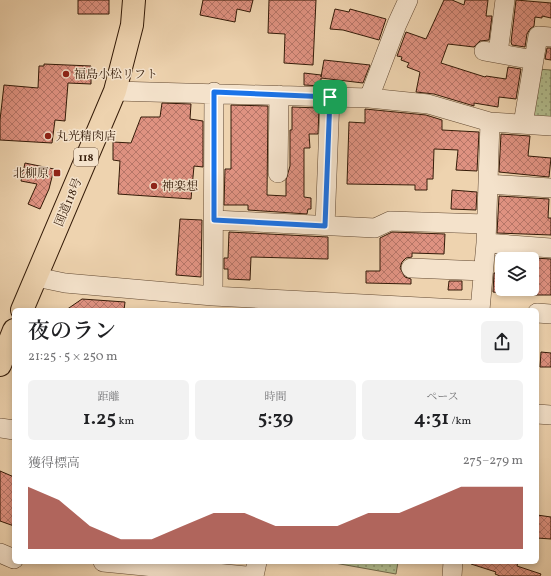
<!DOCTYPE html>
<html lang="ja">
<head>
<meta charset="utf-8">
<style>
  body { margin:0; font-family:Vollkorn,"Noto Serif JP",serif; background:#f2f2f2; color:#202124; height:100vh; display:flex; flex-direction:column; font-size:15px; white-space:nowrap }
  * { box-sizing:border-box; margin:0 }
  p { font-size:13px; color:#757577 }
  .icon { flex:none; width:22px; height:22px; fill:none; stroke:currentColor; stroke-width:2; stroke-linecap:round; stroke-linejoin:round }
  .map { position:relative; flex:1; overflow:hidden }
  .drawer { position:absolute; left:12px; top:308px; width:527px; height:256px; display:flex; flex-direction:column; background:#fff; border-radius:6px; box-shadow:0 2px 6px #0003 }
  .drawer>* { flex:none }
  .buttons { position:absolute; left:495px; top:252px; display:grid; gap:8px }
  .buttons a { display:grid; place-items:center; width:44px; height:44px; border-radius:6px; background:#fff; box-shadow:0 2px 6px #0003; font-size:20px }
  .pin { position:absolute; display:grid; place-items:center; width:34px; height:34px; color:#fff; margin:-17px; border-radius:8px; box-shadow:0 2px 6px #0006 }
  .round { display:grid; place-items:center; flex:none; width:42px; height:42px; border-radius:6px; background:#f2f2f2 }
  .head { display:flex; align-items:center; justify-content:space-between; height:68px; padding:0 16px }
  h1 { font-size:22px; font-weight:600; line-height:30px }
  .stats { display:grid; grid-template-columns:repeat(3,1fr); gap:6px; height:68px; padding:4px 16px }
  .stats div { display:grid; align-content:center; border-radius:6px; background:#f2f2f2; text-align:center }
  .stats b { font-size:20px; font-weight:600 }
  .stats small { font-size:11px; font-weight:400 }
  .stats p { font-size:11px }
  .chart { height:112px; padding:8px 16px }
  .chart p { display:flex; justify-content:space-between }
  .chart svg { width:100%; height:72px; margin-top:4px; fill:#8f2418; opacity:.7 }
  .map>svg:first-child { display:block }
  .park { fill:url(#park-dots); stroke:#746c4c }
  .building { fill:url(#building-cross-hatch); stroke:#341b08 }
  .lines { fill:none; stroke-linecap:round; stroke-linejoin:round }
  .minor-casing { stroke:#624932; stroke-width:20 }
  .highway-casing { stroke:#341b08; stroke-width:24 }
  .minor { stroke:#f4e2cb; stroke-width:19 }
  .highway { stroke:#eed3af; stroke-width:22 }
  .route-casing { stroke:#fff; stroke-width:8 }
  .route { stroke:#1a73e8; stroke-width:5 }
  .poi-dot { fill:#8f2418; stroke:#f4e2cb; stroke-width:1.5 }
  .labels { text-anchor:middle; stroke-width:3; stroke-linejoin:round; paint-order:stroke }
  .shield { fill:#f4e2cb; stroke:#6e5742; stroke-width:1 }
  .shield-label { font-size:11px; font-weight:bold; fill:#341b08 }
  .poi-label { font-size:12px; fill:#341b08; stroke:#f4e2cb; text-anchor:start }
  .street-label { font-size:12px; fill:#341b08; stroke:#f4e2cb }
</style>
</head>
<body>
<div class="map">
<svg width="551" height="576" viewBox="0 0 551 576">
  <defs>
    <pattern id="park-dots" width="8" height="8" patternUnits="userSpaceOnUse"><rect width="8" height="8" fill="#b3be8f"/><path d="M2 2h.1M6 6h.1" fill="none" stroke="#929a73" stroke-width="1.8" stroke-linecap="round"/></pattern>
    <pattern id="building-cross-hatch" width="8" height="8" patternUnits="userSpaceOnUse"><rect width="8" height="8" fill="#df9281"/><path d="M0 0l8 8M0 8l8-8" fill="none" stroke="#b67668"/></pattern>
  </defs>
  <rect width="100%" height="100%" fill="#eed3af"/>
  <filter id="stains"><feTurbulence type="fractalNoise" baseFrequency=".005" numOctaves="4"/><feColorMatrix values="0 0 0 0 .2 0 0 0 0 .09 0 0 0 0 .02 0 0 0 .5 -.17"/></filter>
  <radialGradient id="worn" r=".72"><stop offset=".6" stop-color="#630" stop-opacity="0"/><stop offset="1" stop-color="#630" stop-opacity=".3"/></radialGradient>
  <path class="park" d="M 537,69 L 551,70 L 551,122 L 529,121 Z
    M 329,562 L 398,562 L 396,574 Z"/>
  <path class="building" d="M 78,0 L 109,0 L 109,14 L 78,14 Z
    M 203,0 L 253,0 L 250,12 L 237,9 L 235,22 L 200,15 Z
    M 269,0 L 316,0 L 313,65 L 284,63 L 285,34 L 268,33 Z
    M 444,0 L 452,0 L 464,5 L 465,0 L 488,0 L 486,16 L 492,16 L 489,40 L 480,41 L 474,47 L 448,44 L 441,63 L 485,77 L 486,76 L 506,79 L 508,67 L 521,69 L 516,99 L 499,97 L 498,107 L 474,103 L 474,106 L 434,94 L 416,92 L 420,72 L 407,67 L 409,63 L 401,60 L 402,57 L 397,56 L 406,32 L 426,39 Z
    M 516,0 L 551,3 L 551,18 L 542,16 L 542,18 L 535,17 L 534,26 L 530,29 L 527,34 L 525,47 L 512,45 L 511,42 Z
    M 335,9 L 349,12 L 350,9 L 386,19 L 379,40 L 343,30 L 330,29 Z
    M 547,48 L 551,48 L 551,60 L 545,59 Z
    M 324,60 L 370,65 L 363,83 L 321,78 L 321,86 L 304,85 L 304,73 L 321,75 L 321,77 Z
    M 44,64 L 91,66 L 91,84 L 68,83 L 65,121 L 55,120 L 52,143 L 0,140 L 0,120 L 4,85 L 38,88 L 39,66 L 44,66 Z
    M 162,103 L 191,104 L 190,119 L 203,121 L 203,167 L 194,166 L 191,199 L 118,194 L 120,161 L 113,160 L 113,142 L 131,143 L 141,117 L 160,117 Z
    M 231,105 L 268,106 L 267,195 L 286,196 L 286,180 L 290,166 L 290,130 L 292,130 L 292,107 L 319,108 L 318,134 L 309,134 L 310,148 L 304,148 L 304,197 L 311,198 L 311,209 L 308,209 L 307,214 L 248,210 L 248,205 L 224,205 L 225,169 L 231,169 Z
    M 365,109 L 426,115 L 442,120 L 442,130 L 479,132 L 477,171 L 456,170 L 458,150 L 434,149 L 433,179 L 427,179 L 427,190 L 415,190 L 415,185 L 347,184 L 349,122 L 365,123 Z
    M 501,134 L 530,136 L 528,156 L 551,158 L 549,177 L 499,172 Z
    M 25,163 L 54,169 L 49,189 L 40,209 L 28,204 L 37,184 L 21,181 Z
    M 452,190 L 477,192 L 476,210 L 451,209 Z
    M 499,196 L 549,199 L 548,218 L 551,218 L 551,235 L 497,233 Z
    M 180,219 L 202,220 L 201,277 L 176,275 Z
    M 229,232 L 328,237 L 328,259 L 251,257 L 250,280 L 228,279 L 228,269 L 224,269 L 224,258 L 228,258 Z
    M 392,232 L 445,234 L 444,254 L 412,253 L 412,257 L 406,258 L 402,262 L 400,268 L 405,277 L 411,279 L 411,284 L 366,283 L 366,271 L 380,271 L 380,238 Z
    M 496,255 L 526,257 L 526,259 L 496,259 Z
    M 534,258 L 551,259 L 551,295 L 534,295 Z
    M 494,273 L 502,273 L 502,293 L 493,292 Z
    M 449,281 L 462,281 L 462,290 L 448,290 Z
    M 82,299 L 125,302 L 124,310 L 66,310 Z
    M 541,352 L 551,353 L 551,367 L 540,367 Z
    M 0,471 L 14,477 L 14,526 L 0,521 Z
    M 537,515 L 551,517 L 551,539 L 537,538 Z
    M 471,562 L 518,562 L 517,566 L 541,574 L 540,576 L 500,576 L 495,574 L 496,572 L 471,564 Z"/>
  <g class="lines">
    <defs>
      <path id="minor" d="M 484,51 L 534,60
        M 498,53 L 505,0
        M 115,91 L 369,98 L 428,104 L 490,122 L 551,126
        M 369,98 L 397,24 L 408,0
        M 523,124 L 538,36 L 551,37
        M 278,173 L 279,95
        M 488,184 L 551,188
        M 214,220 L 375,228 L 390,221 L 486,224
        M 325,226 L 330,97
        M 486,243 L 551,248
        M 411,268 L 483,271
        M 36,277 L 65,283 L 213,296 L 477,310
        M 213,296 L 214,92
        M 480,310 L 486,243 L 490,122
        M 537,313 L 551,314
        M 537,414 L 551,415
        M 0,428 L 14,430
        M 0,553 L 14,559
        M 103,562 L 246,576
        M 254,576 L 257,562
        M 452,576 L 453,562"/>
      <path id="highway" d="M 22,310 L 115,91 L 132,25 L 134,0
        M 0,365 L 14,330"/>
    </defs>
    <use href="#minor" class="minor-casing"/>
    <use href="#highway" class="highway-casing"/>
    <use href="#minor" class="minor"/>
    <use href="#highway" class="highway"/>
  </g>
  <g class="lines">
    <defs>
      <path id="route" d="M 214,92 L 330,97 L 325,226 L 214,220 Z"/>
    </defs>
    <use href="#route" class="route-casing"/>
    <use href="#route" class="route"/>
  </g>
  <g class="poi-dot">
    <circle cx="66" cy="74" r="4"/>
    <circle cx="48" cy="136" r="4"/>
    <rect x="53" y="169" width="8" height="8" rx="2"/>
    <circle cx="154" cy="186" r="4"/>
  </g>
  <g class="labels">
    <rect class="shield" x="74" y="148" width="24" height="18" rx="3"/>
    <g class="shield-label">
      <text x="86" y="161">118</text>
    </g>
    <g class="poi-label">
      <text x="74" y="78">福島小松リフト</text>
      <text x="56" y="140">丸光精肉店</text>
      <text x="49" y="177" text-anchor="end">北柳原</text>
      <text x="162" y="190">神楽想</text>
    </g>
    <g class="street-label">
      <text transform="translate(68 202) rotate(-67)" y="4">国道118号</text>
    </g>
  </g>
  <rect width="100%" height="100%" filter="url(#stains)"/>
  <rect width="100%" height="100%" fill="url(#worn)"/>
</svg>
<div class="buttons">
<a><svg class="icon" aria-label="layers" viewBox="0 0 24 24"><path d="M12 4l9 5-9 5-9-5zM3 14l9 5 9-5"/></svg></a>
</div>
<div class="pin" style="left:330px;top:97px;background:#1e9e55"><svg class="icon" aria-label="arrive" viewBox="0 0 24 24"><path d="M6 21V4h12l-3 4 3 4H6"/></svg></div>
<section class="drawer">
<div class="head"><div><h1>夜のラン</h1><p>21:25 · 5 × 250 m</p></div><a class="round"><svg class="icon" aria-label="share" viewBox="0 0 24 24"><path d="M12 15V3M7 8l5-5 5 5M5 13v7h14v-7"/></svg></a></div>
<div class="stats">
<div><p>距離</p><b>1.25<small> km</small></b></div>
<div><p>時間</p><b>5:39</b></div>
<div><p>ペース</p><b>4:31<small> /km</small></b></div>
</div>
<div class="chart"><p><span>獲得標高</span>275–279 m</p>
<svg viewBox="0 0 160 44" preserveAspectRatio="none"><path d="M0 44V6L10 14L20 30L30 38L40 38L50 30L60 22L70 22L80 30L90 30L100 30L110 22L120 22L130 14L140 6L150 6L160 6V44z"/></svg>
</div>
</section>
</div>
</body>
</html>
